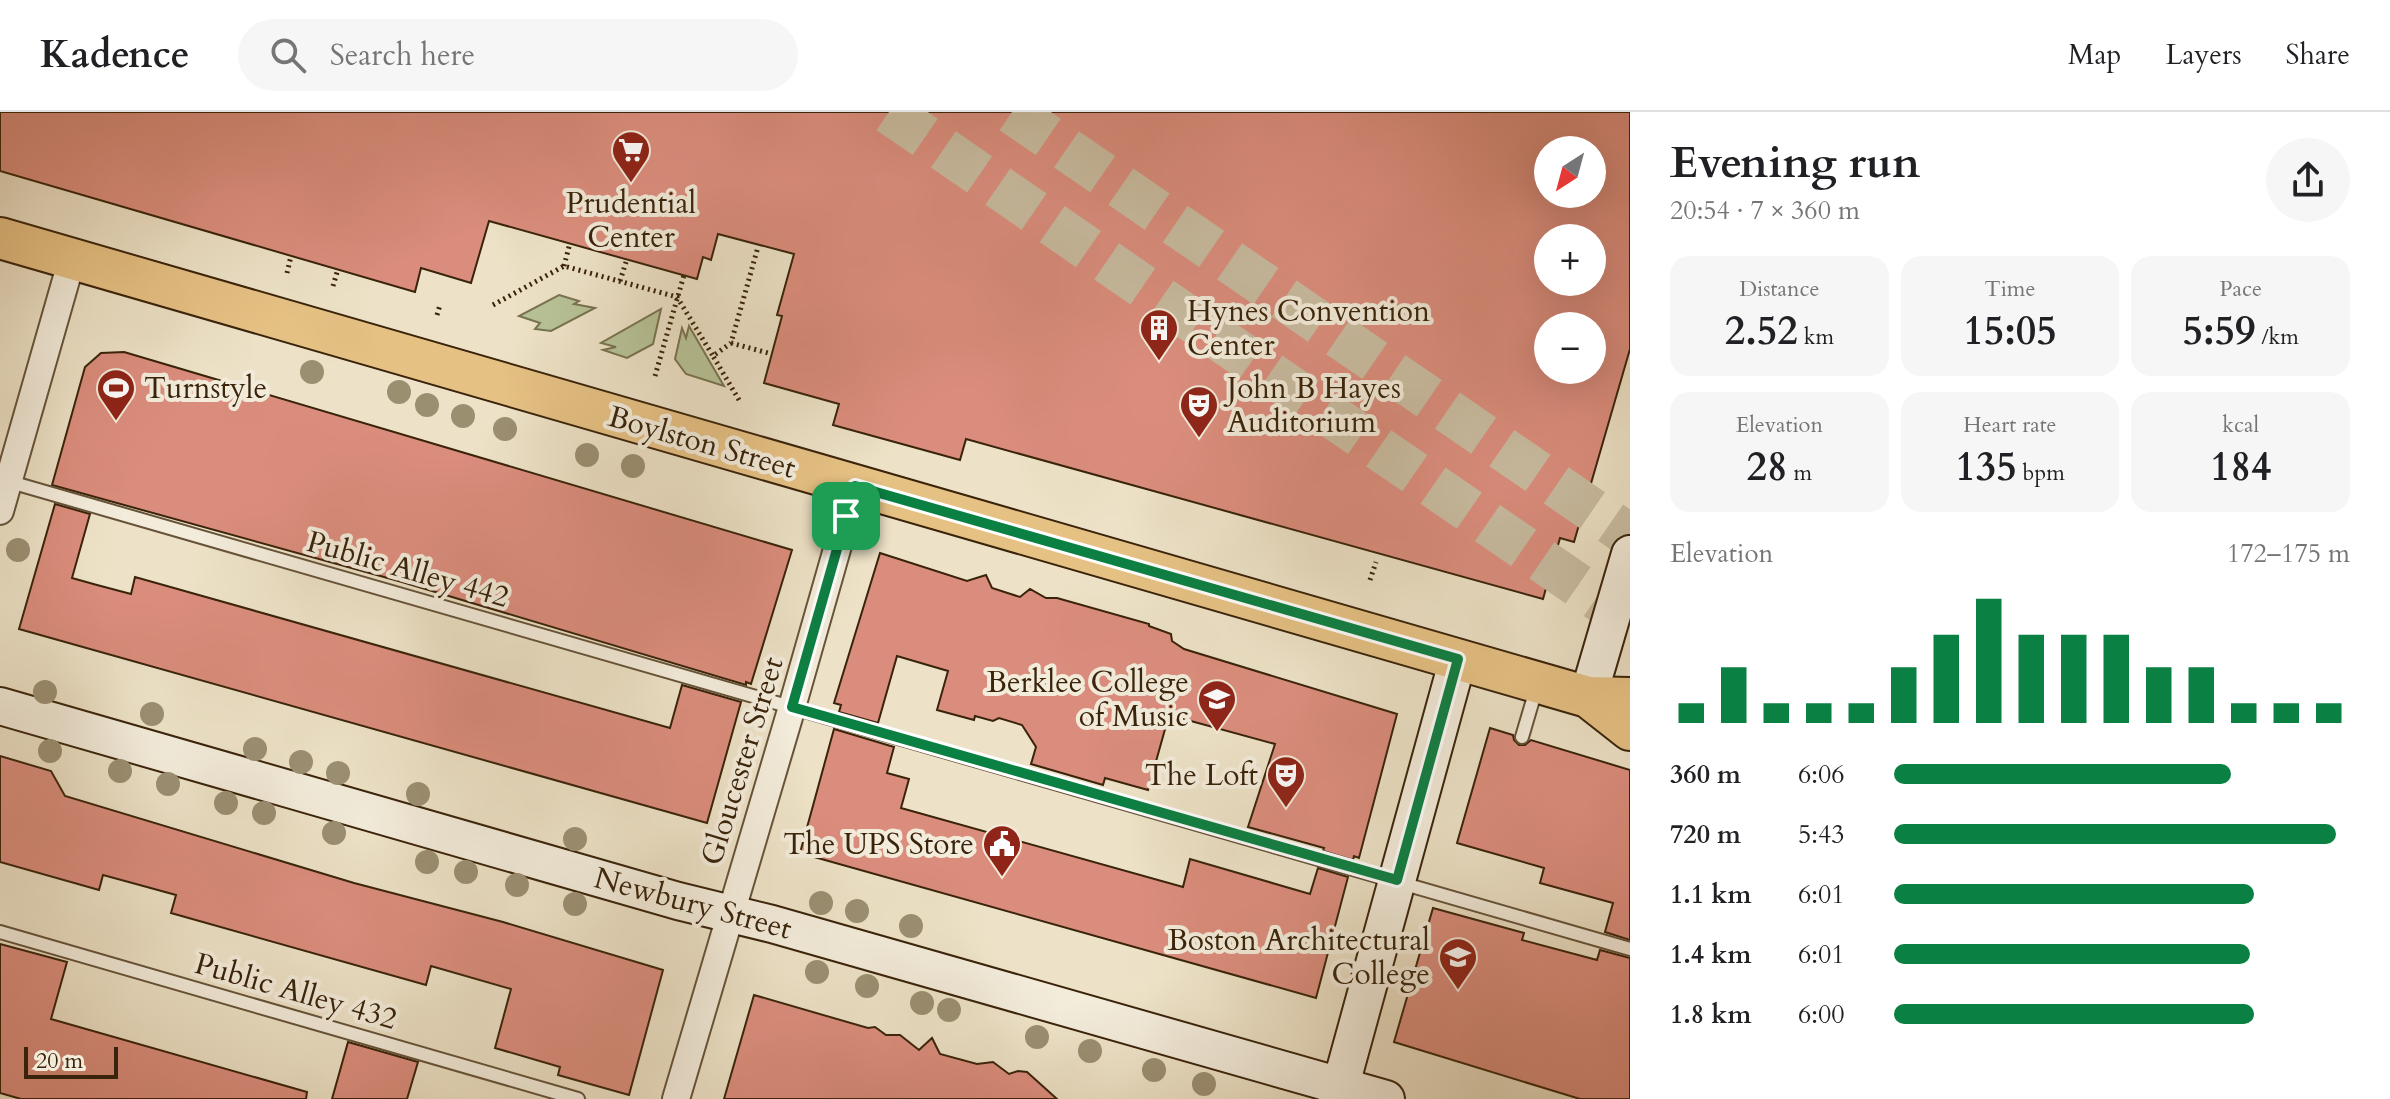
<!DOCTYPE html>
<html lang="en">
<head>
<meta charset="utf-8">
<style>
  body { margin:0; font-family:Cardo,serif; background:#f6f6f6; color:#202124; height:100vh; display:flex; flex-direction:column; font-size:30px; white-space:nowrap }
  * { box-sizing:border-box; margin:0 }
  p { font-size:26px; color:#757577 }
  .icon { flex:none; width:44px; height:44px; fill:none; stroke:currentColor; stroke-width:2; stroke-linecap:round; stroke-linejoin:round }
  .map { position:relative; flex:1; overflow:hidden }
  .drawer { display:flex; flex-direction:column; background:#fff; width:760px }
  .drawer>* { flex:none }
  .needle { width:52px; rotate:216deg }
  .fabs { position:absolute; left:1534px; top:24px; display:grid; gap:16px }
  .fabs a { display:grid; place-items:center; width:72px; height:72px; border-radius:50%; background:#fff; box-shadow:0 8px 32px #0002; font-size:40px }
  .scale { position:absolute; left:24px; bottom:20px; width:94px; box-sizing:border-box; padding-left:8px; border:4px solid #39230a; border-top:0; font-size:22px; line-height:28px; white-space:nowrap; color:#39230a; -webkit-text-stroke:6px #f3ecdb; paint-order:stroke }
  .pin { position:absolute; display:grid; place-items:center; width:68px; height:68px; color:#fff; margin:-34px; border-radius:16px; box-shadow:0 4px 12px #0006 }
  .round { display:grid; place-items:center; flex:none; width:84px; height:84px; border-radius:42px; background:#f6f6f6 }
  .summary { display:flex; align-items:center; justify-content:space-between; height:136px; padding:0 40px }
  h1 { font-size:44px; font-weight:800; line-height:60px }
  .metrics { display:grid; grid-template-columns:repeat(3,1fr); gap:12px; height:136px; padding:8px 40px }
  .metrics div { display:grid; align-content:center; border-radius:20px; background:#f6f6f6; text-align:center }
  .metrics b { font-size:40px; font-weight:800 }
  .metrics small { font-size:22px; font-weight:400 }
  .metrics p { font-size:22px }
  .chart { height:224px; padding:16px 40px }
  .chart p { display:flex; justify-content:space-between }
  .chart svg { width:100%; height:144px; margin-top:8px; stroke:#0b8043; stroke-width:6 }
  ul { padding:0 40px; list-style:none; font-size:26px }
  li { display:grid; grid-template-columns:128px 96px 1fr; align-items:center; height:60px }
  li i { height:20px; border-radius:10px; background:#0b8043 }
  header { display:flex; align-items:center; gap:48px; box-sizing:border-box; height:112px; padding:0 40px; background:#fff; border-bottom:2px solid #e0e0e0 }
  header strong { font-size:38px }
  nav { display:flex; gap:44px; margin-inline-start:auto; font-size:28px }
  .search { width:560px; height:72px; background:#f6f6f6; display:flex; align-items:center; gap:20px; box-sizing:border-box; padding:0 28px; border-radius:44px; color:#757577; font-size:30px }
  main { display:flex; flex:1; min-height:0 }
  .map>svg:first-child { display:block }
  .green { fill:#b7c397; stroke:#787350; stroke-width:2 }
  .building { fill:#db8d7d; stroke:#39230a; stroke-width:2; fill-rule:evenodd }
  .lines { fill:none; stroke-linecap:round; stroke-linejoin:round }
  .motorway-tunnel { stroke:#c9bca1; stroke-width:44; stroke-dasharray:44 22; stroke-linecap:butt }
  .service-casing { stroke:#665339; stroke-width:16 }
  .minor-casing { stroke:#665339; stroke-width:30 }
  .secondary-casing { stroke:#39230a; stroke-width:40 }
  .primary-casing { stroke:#39230a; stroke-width:44 }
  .path { stroke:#39230a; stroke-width:5; stroke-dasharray:2 4; stroke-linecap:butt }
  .service { stroke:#f3ecdb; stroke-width:12 }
  .minor { stroke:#f3ecdb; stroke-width:26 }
  .secondary { stroke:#f3ecdb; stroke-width:36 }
  .primary { stroke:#e6c184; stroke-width:40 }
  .tree { fill:#9b8f72 }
  .route-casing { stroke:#fff; stroke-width:16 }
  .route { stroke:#0b8043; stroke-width:10 }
  .labels { text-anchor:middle; stroke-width:8; stroke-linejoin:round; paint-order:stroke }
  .poi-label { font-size:30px; fill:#39230a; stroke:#f3ecdb; text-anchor:end }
  .street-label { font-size:30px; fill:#39230a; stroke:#f3ecdb }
</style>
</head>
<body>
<header>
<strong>Kadence</strong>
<div class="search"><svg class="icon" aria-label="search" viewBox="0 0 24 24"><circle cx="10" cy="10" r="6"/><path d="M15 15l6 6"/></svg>Search here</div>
<nav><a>Map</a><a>Layers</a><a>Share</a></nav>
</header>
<main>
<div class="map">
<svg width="1630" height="987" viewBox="0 0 1630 987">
  <rect width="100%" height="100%" fill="#ede2c7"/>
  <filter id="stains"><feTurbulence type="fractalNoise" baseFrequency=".0025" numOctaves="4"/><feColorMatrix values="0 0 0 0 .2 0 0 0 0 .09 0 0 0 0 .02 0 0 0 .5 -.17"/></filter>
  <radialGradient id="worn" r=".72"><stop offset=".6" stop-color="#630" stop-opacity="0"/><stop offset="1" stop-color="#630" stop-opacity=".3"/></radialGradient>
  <path class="green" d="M 559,183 L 579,189 L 574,192 L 595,196 L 551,219 L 535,217 L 540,211 L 519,204 Z
    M 661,197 L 653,232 L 627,246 L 603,238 L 616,235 L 601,231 Z
    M 689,214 L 724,274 L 686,262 L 675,247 L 682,216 L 686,226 Z"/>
  <path class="building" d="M 0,0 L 1630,0 L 1630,237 L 1574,430 L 1560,426 L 1543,487 L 966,327 L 960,348 L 833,313 L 839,292 L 764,271 L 782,204 L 777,203 L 794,142 L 718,122 L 711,148 L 703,145 L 697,167 L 489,109 L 471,171 L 421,156 L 415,180 L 0,59 ZM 1548,38 L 1592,38 L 1592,82 L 1548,82 ZM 1548,126 L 1592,126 L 1592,170 L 1548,170 ZM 1548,214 L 1592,214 L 1592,258 L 1548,258 Z
    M 124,240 L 792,438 L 751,572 L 746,570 L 746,573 L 402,470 L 52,373 L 85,255 L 101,241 Z
    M 55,392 L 90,402 L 72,466 L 97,473 L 131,482 L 135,465 L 670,616 L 682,573 L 741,590 L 707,711 L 19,517 Z
    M 880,441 L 967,469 L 986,463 L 992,476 L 1020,485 L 1030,477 L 1046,486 L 1057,486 L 1149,512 L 1149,514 L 1171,522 L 1172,529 L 1184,537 L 1397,602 L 1359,746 L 1354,744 L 1353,748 L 1323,739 L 1324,736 L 1248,715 L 1275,632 L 1169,603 L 1148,678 L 1105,666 L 1103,673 L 1031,652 L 1036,635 L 1022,613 L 999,606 L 993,609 L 975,604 L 974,608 L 937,598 L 948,559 L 897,544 L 878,611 L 839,600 L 841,593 L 834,591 Z
    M 1490,616 L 1513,623 L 1514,628 L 1519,633 L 1525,633 L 1531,628 L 1630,658 L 1630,828 L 1605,820 L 1613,791 L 1540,771 L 1544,756 L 1457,731 Z
    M 834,617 L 894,635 L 887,661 L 909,667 L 901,696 L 1183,775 L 1190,747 L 1310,782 L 1318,756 L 1348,765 L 1316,886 L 800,741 Z
    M 0,644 L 51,659 L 65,684 L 354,771 L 503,810 L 663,858 L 629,983 L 558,963 L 560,955 L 495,936 L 511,877 L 431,854 L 426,873 L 171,801 L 176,783 L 136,772 L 103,763 L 99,778 L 0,750 Z
    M 1433,796 L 1524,821 L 1522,828 L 1597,848 L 1600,838 L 1630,846 L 1630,987 L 1580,987 L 1394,930 Z
    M 0,832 L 67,850 L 51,907 L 307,980 L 306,987 L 21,987 L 0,981 Z
    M 754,883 L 868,916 L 875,915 L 886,923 L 900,923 L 919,938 L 932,926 L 940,942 L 977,952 L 993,950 L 1009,962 L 1018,959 L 1027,960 L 1057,987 L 724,987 Z
    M 348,930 L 418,950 L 407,987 L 332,987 Z"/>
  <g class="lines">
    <path class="motorway-tunnel" d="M 889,0 L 1630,509
      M 1012,0 L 1630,424"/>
    <defs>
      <path id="service" d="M 7,369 L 1630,837
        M 1522,625 L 1537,574
        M 0,820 L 578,987"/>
      <path id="minor" d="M 0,399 L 72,147
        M 676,987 L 792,595 L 855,374"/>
      <path id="secondary" d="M 1588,585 L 1630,442
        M 0,594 L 678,789 L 772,812 L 1386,987
        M 1337,987 L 1458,547"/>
      <path id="primary" d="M 0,126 L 1588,585 L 1630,586
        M 1588,585 L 1630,618"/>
    </defs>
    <use href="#service" class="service-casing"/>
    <use href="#minor" class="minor-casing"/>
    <use href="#secondary" class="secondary-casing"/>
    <use href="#primary" class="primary-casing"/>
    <path class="path" d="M 564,154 L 570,131
      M 287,161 L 291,144
      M 620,169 L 627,147
      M 333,174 L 338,157
      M 493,193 L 564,154 L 677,185 L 713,244
      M 437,203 L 440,193
      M 731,231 L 772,242
      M 655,264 L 684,163
      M 739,288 L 713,244 L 731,231 L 758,135
      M 1370,468 L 1376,450"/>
    <use href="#service" class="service"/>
    <use href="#minor" class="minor"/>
    <use href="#secondary" class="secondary"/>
    <use href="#primary" class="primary"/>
  </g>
  <g class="tree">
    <circle cx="312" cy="260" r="12"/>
    <circle cx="399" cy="280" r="12"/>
    <circle cx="427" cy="293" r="12"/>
    <circle cx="463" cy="304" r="12"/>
    <circle cx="505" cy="317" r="12"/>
    <circle cx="587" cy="343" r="12"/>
    <circle cx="633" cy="354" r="12"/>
    <circle cx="18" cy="438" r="12"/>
    <circle cx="45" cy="580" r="12"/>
    <circle cx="152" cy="602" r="12"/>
    <circle cx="255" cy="637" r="12"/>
    <circle cx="50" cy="639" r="12"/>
    <circle cx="301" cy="650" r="12"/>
    <circle cx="120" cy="659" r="12"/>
    <circle cx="338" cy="661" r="12"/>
    <circle cx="168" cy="672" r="12"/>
    <circle cx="418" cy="682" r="12"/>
    <circle cx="226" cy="691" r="12"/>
    <circle cx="264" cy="701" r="12"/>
    <circle cx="334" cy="721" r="12"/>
    <circle cx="575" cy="727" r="12"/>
    <circle cx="427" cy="750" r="12"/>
    <circle cx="466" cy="760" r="12"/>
    <circle cx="517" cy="773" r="12"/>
    <circle cx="821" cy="791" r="12"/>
    <circle cx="575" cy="792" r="12"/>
    <circle cx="857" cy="799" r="12"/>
    <circle cx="911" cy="814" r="12"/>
    <circle cx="817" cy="860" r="12"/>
    <circle cx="867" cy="874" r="12"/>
    <circle cx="922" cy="891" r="12"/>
    <circle cx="949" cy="898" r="12"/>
    <circle cx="1037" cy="925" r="12"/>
    <circle cx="1090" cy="939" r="12"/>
    <circle cx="1154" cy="958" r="12"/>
    <circle cx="1204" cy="972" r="12"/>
  </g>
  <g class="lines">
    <defs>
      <path id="route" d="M 855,374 L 1458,547 L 1397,768 L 792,595 Z"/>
    </defs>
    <use href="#route" class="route-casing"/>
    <use href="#route" class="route"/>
  </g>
  <defs>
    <symbol id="supermarket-pin" viewBox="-11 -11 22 30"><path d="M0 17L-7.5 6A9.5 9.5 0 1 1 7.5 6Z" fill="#8f2418" stroke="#f3ecdb"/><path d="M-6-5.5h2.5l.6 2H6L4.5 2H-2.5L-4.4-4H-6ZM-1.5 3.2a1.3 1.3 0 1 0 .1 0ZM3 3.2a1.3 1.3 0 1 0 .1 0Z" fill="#fff"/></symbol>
    <symbol id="building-pin" viewBox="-11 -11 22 30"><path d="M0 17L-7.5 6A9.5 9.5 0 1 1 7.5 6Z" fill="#8f2418" stroke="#f3ecdb"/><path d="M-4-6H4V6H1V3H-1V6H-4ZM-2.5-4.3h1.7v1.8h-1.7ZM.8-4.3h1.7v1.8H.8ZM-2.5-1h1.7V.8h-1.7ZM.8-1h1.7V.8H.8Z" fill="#fff"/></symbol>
    <symbol id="stadium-pin" viewBox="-11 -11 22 30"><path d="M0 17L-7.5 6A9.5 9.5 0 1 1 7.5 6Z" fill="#8f2418" stroke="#f3ecdb"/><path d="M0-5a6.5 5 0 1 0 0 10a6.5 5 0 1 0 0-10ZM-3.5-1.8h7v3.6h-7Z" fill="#fff"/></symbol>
    <symbol id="theatre-pin" viewBox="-11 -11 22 30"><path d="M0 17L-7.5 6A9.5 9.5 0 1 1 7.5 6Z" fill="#8f2418" stroke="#f3ecdb"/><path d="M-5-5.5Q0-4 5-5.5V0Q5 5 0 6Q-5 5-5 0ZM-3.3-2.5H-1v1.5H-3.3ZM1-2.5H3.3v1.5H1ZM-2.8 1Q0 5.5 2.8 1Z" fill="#fff"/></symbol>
    <symbol id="university-pin" viewBox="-11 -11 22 30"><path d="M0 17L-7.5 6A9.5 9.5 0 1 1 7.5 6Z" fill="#8f2418" stroke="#f3ecdb"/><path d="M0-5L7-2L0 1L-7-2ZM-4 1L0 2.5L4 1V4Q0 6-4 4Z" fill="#fff"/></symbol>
    <symbol id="civic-pin" viewBox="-11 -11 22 30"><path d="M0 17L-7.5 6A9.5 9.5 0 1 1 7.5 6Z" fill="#8f2418" stroke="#f3ecdb"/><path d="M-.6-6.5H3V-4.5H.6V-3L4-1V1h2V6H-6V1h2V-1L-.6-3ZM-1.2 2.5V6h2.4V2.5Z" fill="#fff"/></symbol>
  </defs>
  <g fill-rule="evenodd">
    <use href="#supermarket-pin" x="609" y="16" width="44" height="60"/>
    <use href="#building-pin" x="1137" y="194" width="44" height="60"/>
    <use href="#stadium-pin" x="94" y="254" width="44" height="60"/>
    <use href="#theatre-pin" x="1177" y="271" width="44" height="60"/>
    <use href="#university-pin" x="1195" y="565" width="44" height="60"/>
    <use href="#theatre-pin" x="1264" y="641" width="44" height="60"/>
    <use href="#civic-pin" x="980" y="710" width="44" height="60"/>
    <use href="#university-pin" x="1436" y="823" width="44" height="60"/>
  </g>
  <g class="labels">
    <g class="poi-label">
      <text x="631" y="101" text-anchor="middle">Prudential<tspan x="631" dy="34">Center</tspan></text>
      <text x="1187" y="209" text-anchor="start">Hynes Convention<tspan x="1187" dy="34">Center</tspan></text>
      <text x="144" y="286" text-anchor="start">Turnstyle</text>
      <text x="1227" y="286" text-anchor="start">John B Hayes<tspan x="1227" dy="34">Auditorium</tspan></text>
      <text x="1189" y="580">Berklee College<tspan x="1189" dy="34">of Music</tspan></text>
      <text x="1258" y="673">The Loft</text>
      <text x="974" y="742">The UPS Store</text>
      <text x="1430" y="838">Boston Architectural<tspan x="1430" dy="34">College</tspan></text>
    </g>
    <g class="street-label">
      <text transform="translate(702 330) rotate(16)" y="10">Boylston Street</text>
      <text transform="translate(408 457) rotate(16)" y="10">Public Alley 442</text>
      <text transform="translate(742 649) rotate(-73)" y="10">Gloucester Street</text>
      <text transform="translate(693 791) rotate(15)" y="10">Newbury Street</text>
      <text transform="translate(296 879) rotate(16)" y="10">Public Alley 432</text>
    </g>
  </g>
  <rect width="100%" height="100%" filter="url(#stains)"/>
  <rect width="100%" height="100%" fill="url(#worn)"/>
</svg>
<div class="fabs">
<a><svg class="needle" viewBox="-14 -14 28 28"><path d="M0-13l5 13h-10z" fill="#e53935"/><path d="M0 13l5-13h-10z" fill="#757577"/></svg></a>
<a>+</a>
<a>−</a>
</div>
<div class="scale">20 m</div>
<div class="pin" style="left:846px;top:404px;background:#1e9e55"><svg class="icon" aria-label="arrive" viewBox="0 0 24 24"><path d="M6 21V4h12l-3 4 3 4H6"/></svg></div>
</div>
<section class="drawer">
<div class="summary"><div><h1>Evening run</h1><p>20:54 · 7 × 360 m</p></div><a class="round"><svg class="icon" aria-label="share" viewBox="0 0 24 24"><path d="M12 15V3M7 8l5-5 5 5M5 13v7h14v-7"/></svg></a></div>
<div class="metrics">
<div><p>Distance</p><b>2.52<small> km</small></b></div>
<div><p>Time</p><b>15:05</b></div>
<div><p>Pace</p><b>5:59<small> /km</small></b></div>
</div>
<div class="metrics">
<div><p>Elevation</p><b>28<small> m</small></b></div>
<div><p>Heart rate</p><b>135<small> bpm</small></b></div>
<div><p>kcal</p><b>184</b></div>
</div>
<div class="chart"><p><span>Elevation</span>172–175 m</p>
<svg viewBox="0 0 160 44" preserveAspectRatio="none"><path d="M5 44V38M15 44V27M25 44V38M35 44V38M45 44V38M55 44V27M65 44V17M75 44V6M85 44V17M95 44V17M105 44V17M115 44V27M125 44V27M135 44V38M145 44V38M155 44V38"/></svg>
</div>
<ul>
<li><b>360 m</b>6:06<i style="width:74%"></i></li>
<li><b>720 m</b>5:43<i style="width:97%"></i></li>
<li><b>1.1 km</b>6:01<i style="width:79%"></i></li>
<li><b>1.4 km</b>6:01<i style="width:78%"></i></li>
<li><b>1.8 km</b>6:00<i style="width:79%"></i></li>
</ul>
</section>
</main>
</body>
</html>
